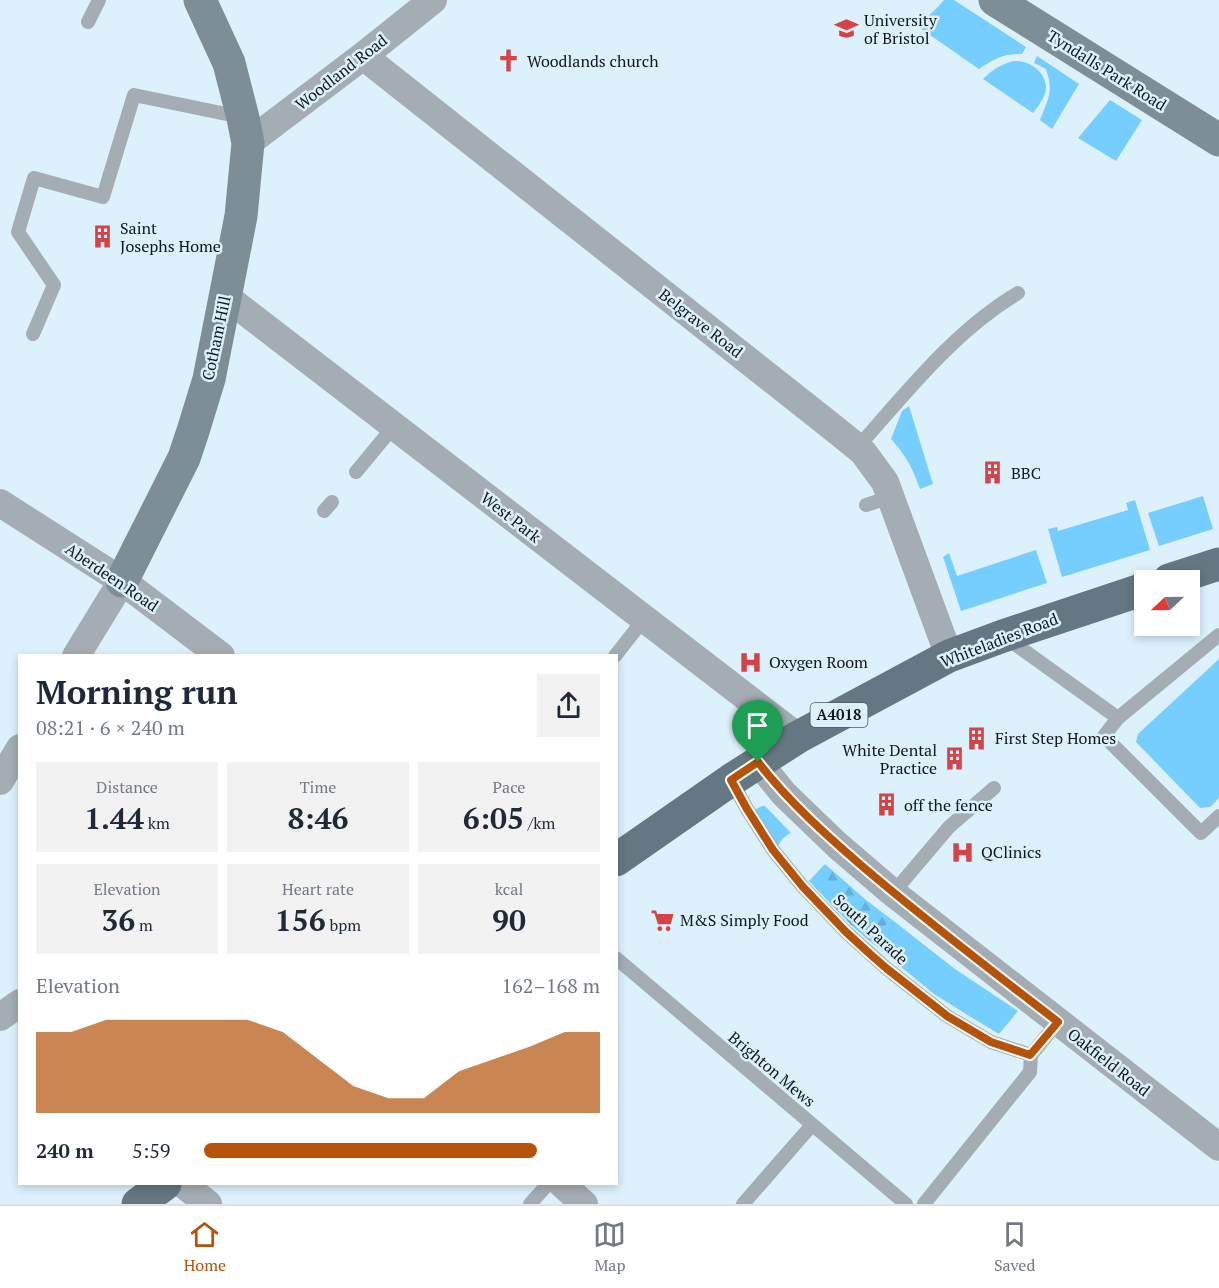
<!DOCTYPE html>
<html lang="en">
<head>
<meta charset="utf-8">
<style>
  body { margin:0; font-family:"PT Serif",serif; background:#f2f2f3; color:#1f2937; height:100vh; display:flex; flex-direction:column; font-size:22px; white-space:nowrap }
  * { box-sizing:border-box; margin:0 }
  p { font-size:20px; color:#747a83 }
  .icon { flex:none; width:33px; height:33px; fill:none; stroke:currentColor; stroke-width:2; stroke-linecap:round; stroke-linejoin:round }
  .map { position:relative; flex:1; overflow:hidden }
  .sheet { position:absolute; left:18px; top:654px; width:600px; height:531px; display:flex; flex-direction:column; background:#fff; border-radius:0px; box-shadow:0 3px 9px #0003 }
  .sheet>* { flex:none }
  .needle { width:39px; rotate:248deg }
  .tools { position:absolute; left:1134px; top:570px; display:grid; gap:12px }
  .tools a { display:grid; place-items:center; width:66px; height:66px; border-radius:0px; background:#fff; box-shadow:0 3px 9px #0003; font-size:30px }
  .pin { position:absolute; display:grid; place-items:center; width:51px; height:51px; color:#fff; margin:-62px -26px; border-radius:50% 50% 50% 0; rotate:-45deg; box-shadow:0 0 6px #0007 }
  .pin .icon { rotate:45deg }
  .round { display:grid; place-items:center; flex:none; width:63px; height:63px; border-radius:0px; background:#f2f2f3 }
  .summary { display:flex; align-items:center; justify-content:space-between; height:102px; padding:0 18px }
  h1 { font-size:33px; font-weight:700; line-height:45px }
  .figures { display:grid; grid-template-columns:repeat(3,1fr); gap:9px; height:102px; padding:6px 18px }
  .figures div { display:grid; align-content:center; border-radius:0px; background:#f2f2f3; text-align:center }
  .figures b { font-size:30px; font-weight:700 }
  .figures small { font-size:16px; font-weight:400 }
  .figures p { font-size:16px }
  .chart { height:168px; padding:12px 18px }
  .chart p { display:flex; justify-content:space-between }
  .chart svg { width:100%; height:108px; margin-top:6px; fill:#b45309; opacity:.7 }
  ul { padding:0 18px; list-style:none; font-size:20px }
  li { display:grid; grid-template-columns:96px 72px 1fr; align-items:center; height:45px }
  li i { height:15px; border-radius:8px; background:#b45309 }
  .menu { display:flex; justify-content:space-around; align-items:center; height:84px; border-top:2px solid #e0e1e3; background:#fff; font-size:16px; color:#747a83 }
  .menu a { display:grid; justify-items:center; gap:3px }
  .menu .selected { color:#b45309 }
  .map>svg:first-child { display:block }
  .green { fill:#75cefd }
  .forest { fill:url(#forest-firs) }
  .lines { fill:none; stroke-linecap:round; stroke-linejoin:round }
  .lane { stroke:#a3adb3; stroke-width:14 }
  .street { stroke:#a3adb3; stroke-width:28 }
  .secondary { stroke:#7e8e97; stroke-width:33 }
  .primary { stroke:#647782; stroke-width:33 }
  .route-casing { stroke:#fff; stroke-width:12 }
  .route { stroke:#b45309; stroke-width:8 }
  .labels { text-anchor:middle; stroke-width:5; stroke-linejoin:round; paint-order:stroke }
  .shield { fill:#ddf1fd; stroke:#4c5860; stroke-width:1.5 }
  .shield-label { font-size:15px; font-weight:bold; fill:#0e171c }
  .poi-label { font-size:16px; fill:#0e171c; stroke:#ddf1fd; text-anchor:start }
  .street-label { font-size:16px; fill:#0e171c; stroke:#ddf1fd }
</style>
</head>
<body>
<div class="map">
<svg width="1219" height="1204" viewBox="0 0 1219 1204">
  <defs>
    <pattern id="forest-firs" width="22" height="20" patternUnits="userSpaceOnUse" patternTransform="scale(1.5)"><rect width="22" height="20" fill="#75cefd"/><path d="M5 1l3.5 6h-7zM16 11l3.5 6h-7z" fill="#64b0d8"/></pattern>
  </defs>
  <rect width="100%" height="100%" fill="#ddf1fd"/>
  <path class="green" d="M 944,0 L 954,0 L 1026,47 L 1022,54 C 1004,53 994,59 979,69 L 917,26 L 937,8 Z
    M 1037,56 L 1079,84 L 1052,129 L 1040,120 C 1048,99 1054,92 1046,69 L 1034,63 Z
    M 1014,61 C 1028,60 1045,70 1046,87 C 1046,97 1038,106 1033,113 L 983,79 C 992,70 1001,64 1014,61 Z
    M 1110,100 L 1142,120 L 1116,161 L 1078,138 Z
    M 909,406 L 933,484 L 920,489 C 912,467 907,457 891,439 L 902,411 Z
    M 1203,496 L 1213,529 L 1159,546 L 1148,513 Z
    M 1135,500 L 1150,550 L 1062,577 L 1048,529 L 1057,527 L 1058,531 L 1128,510 L 1126,503 Z
    M 1036,550 L 1047,583 L 961,611 L 943,557 L 949,553 L 957,576 Z
    M 1219,659 L 1219,798 L 1210,807 L 1200,808 L 1136,742 L 1138,734 Z
    M 762,806 L 765,806 L 791,833 C 785,835 780,841 778,847 L 754,812 L 756,809 Z
    M 891,919 L 955,969 L 1018,1011 L 999,1034 L 966,1014 L 934,994 L 871,942 Z"/>
  <path class="forest" d="M 825,864 L 866,900 L 891,919 L 871,942 L 851,925 L 809,881 Z"/>
  <g class="lines">
    <path class="lane" d="M 88,22 L 99,0
      M 33,334 L 54,285 L 18,232 L 34,178 L 103,197 L 134,95 L 241,117
      M 857,448 C 906,393 954,331 1018,293
      M 356,472 L 394,426
      M 866,505 L 891,497
      M 324,511 L 332,502
      M 1005,637 L 1118,718 L 1104,736 L 1201,833 L 1219,816
      M 615,656 L 644,619
      M 1118,718 L 1219,635
      M 731,780 L 747,809 L 773,850 L 803,887 L 846,932 L 886,968 L 947,1016 L 991,1042 L 1031,1055
      M 893,893 L 949,827 L 994,788
      M 616,958 L 906,1204
      M 530,1204 L 548,1184
      M 743,1204 L 812,1125
      M 924,1204 L 1030,1072 L 1031,1055 L 1058,1022"/>
    <path class="street" d="M 363,56 L 836,430 L 863,452 L 885,482 L 949,656
      M 248,143 L 363,56 L 433,0
      M 225,296 L 798,737
      M 0,503 L 122,581 L 221,656
      M 76,656 L 122,581
      M 758,762 L 784,794 L 837,845 L 893,893 L 1219,1147
      M 0,781 L 20,748
      M 0,1017 L 20,1003
      M 183,1184 L 208,1204
      M 562,1184 L 584,1204"/>
    <path class="secondary" d="M 995,0 L 1219,140
      M 122,581 L 184,458 L 193,431 L 209,379 L 241,216 L 248,143 L 243,118 L 229,63 L 200,0"/>
    <path class="primary" d="M 1169,580 L 1219,564
      M 616,860 L 731,780 L 798,737 L 949,656 L 1003,636 L 1144,589
      M 138,1204 L 165,1184"/>
  </g>
  <g class="lines">
    <defs>
      <path id="route" d="M 758,762 C 788,801 825,834 862,866 C 925,920 992,971 1058,1022 L 1030,1055 L 991,1042 L 947,1016 L 886,968 L 870,954 L 846,932 L 803,887 L 773,850 L 747,809 L 731,780 Z"/>
    </defs>
    <use href="#route" class="route-casing"/>
    <use href="#route" class="route"/>
  </g>
  <defs>
    <symbol id="university-bare" viewBox="-9 -9 18 18"><path d="M0-5L7-2L0 1L-7-2ZM-4 1L0 2.5L4 1V4Q0 6-4 4Z" fill="#d44447" stroke="#ddf1fd" stroke-width="2.5" paint-order="stroke"/></symbol>
    <symbol id="church-bare" viewBox="-9 -9 18 18"><path d="M-1.2-6h2.4v3.5h3.3v2.4h-3.3V6h-2.4V-.1h-3.3v-2.4h3.3Z" fill="#d44447" stroke="#ddf1fd" stroke-width="2.5" paint-order="stroke"/></symbol>
    <symbol id="building-bare" viewBox="-9 -9 18 18"><path d="M-4-6H4V6H1V3H-1V6H-4ZM-2.5-4.3h1.7v1.8h-1.7ZM.8-4.3h1.7v1.8H.8ZM-2.5-1h1.7V.8h-1.7ZM.8-1h1.7V.8H.8Z" fill="#d44447" stroke="#ddf1fd" stroke-width="2.5" paint-order="stroke"/></symbol>
    <symbol id="hospital-bare" viewBox="-9 -9 18 18"><path d="M-5-5h3v3.5h4V-5h3V5h-3V1.5h-4V5h-3Z" fill="#d44447" stroke="#ddf1fd" stroke-width="2.5" paint-order="stroke"/></symbol>
    <symbol id="supermarket-bare" viewBox="-9 -9 18 18"><path d="M-6-5.5h2.5l.6 2H6L4.5 2H-2.5L-4.4-4H-6ZM-1.5 3.2a1.3 1.3 0 1 0 .1 0ZM3 3.2a1.3 1.3 0 1 0 .1 0Z" fill="#d44447" stroke="#ddf1fd" stroke-width="2.5" paint-order="stroke"/></symbol>
  </defs>
  <g fill-rule="evenodd">
    <use href="#university-bare" x="830" y="12" width="33" height="33"/>
    <use href="#church-bare" x="492" y="44" width="33" height="33"/>
    <use href="#building-bare" x="86" y="220" width="33" height="33"/>
    <use href="#building-bare" x="976" y="456" width="33" height="33"/>
    <use href="#hospital-bare" x="734" y="646" width="33" height="33"/>
    <use href="#building-bare" x="960" y="722" width="33" height="33"/>
    <use href="#building-bare" x="938" y="742" width="33" height="33"/>
    <use href="#building-bare" x="870" y="788" width="33" height="33"/>
    <use href="#hospital-bare" x="946" y="836" width="33" height="33"/>
    <use href="#supermarket-bare" x="646" y="904" width="33" height="33"/>
  </g>
  <g class="labels">
    <rect class="shield" x="810.5" y="703" width="57" height="24" rx="4.5"/>
    <g class="shield-label">
      <text x="839" y="720">A4018</text>
    </g>
    <g class="poi-label">
      <text x="864" y="26">University<tspan x="864" dy="18">of Bristol</tspan></text>
      <text x="527" y="67">Woodlands church</text>
      <text x="120" y="234">Saint<tspan x="120" dy="18">Josephs Home</tspan></text>
      <text x="1011" y="479">BBC</text>
      <text x="769" y="668">Oxygen Room</text>
      <text x="995" y="744">First Step Homes</text>
      <text x="937" y="756" text-anchor="end">White Dental<tspan x="937" dy="18">Practice</tspan></text>
      <text x="904" y="811">off the fence</text>
      <text x="981" y="858">QClinics</text>
      <text x="680" y="926">M&amp;S Simply Food</text>
    </g>
    <g class="street-label">
      <text transform="translate(1107 70) rotate(32)" y="6">Tyndalls Park Road</text>
      <text transform="translate(341 72) rotate(-38)" y="6">Woodland Road</text>
      <text transform="translate(701 323) rotate(38)" y="6">Belgrave Road</text>
      <text transform="translate(216 338) rotate(-78)" y="6">Cotham Hill</text>
      <text transform="translate(511 517) rotate(38)" y="6">West Park</text>
      <text transform="translate(112 577) rotate(34)" y="6">Aberdeen Road</text>
      <text transform="translate(999 640) rotate(-21)" y="6">Whiteladies Road</text>
      <text transform="translate(871 929) rotate(43)" y="6">South Parade</text>
      <text transform="translate(1109 1062) rotate(38)" y="6">Oakfield Road</text>
      <text transform="translate(772 1069) rotate(40)" y="6">Brighton Mews</text>
    </g>
  </g>
</svg>
<div class="tools">
<a><svg class="needle" viewBox="-14 -14 28 28"><path d="M0-13l5 13h-10z" fill="#e53935"/><path d="M0 13l5-13h-10z" fill="#747a83"/></svg></a>
</div>
<div class="pin" style="left:758px;top:762px;background:#1e9e55"><svg class="icon" aria-label="arrive" viewBox="0 0 24 24"><path d="M6 21V4h12l-3 4 3 4H6"/></svg></div>
<section class="sheet">
<div class="summary"><div><h1>Morning run</h1><p>08:21 · 6 × 240 m</p></div><a class="round"><svg class="icon" aria-label="share" viewBox="0 0 24 24"><path d="M12 15V3M7 8l5-5 5 5M5 13v7h14v-7"/></svg></a></div>
<div class="figures">
<div><p>Distance</p><b>1.44<small> km</small></b></div>
<div><p>Time</p><b>8:46</b></div>
<div><p>Pace</p><b>6:05<small> /km</small></b></div>
</div>
<div class="figures">
<div><p>Elevation</p><b>36<small> m</small></b></div>
<div><p>Heart rate</p><b>156<small> bpm</small></b></div>
<div><p>kcal</p><b>90</b></div>
</div>
<div class="chart"><p><span>Elevation</span>162–168 m</p>
<svg viewBox="0 0 160 44" preserveAspectRatio="none"><path d="M0 44V11L10 11L20 6L30 6L40 6L50 6L60 6L70 11L80 22L90 33L100 38L110 38L120 27L130 22L140 17L150 11L160 11V44z"/></svg>
</div>
<ul>
<li><b>240 m</b>5:59<i style="width:84%"></i></li>
</ul>
</section>
</div>
<nav class="menu">
<a class="selected"><svg class="icon" aria-label="home" viewBox="0 0 24 24"><path d="M3 11l9-7 9 7M6 9v11h12V9"/></svg>Home</a>
<a><svg class="icon" aria-label="map" viewBox="0 0 24 24"><path d="M3 6l6-2 6 2 6-2v14l-6 2-6-2-6 2zM9 4v14M15 6v14"/></svg>Map</a>
<a><svg class="icon" aria-label="saved" viewBox="0 0 24 24"><path d="M7 4h10v16l-5-4-5 4z"/></svg>Saved</a>
</nav>
</body>
</html>
